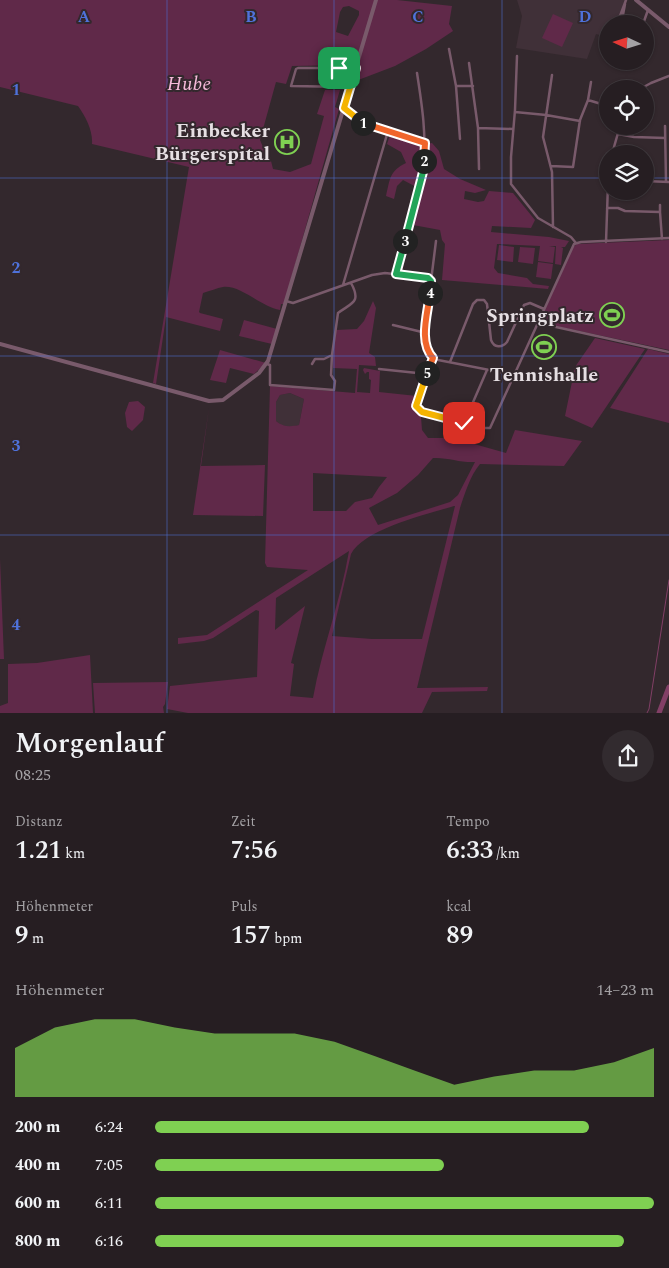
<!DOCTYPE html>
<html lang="de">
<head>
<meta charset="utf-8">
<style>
  body { margin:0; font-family:Spectral,serif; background:#322b2f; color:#f1f3f6; height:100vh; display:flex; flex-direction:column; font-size:19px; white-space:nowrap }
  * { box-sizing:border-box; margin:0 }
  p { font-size:16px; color:#a4a2a5 }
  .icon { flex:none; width:28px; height:28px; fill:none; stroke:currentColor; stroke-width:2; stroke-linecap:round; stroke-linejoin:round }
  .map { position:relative; height:713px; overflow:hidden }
  .details { display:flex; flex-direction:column; background:#261e22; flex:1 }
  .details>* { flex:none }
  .needle { width:32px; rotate:274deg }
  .buttons { position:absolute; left:599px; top:15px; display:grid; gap:10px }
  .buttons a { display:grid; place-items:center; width:55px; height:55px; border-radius:50%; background:#261e22; box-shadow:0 1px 4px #0004,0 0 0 1px #423c40; font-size:25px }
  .pin { position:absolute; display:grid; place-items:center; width:42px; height:42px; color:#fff; margin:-21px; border-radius:10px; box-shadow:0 2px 8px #0006 }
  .km { position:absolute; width:25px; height:25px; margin:-12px; border-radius:50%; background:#222; color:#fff; font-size:14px; line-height:25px; text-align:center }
  .round { display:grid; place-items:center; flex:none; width:52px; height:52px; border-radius:26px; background:#322b2f }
  .head { display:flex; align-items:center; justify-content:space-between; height:85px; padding:0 15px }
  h1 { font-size:28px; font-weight:600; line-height:38px }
  .figures { display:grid; grid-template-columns:repeat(3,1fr); gap:8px; height:85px; padding:5px 15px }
  .figures div { display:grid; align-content:center }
  .figures b { font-size:25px; font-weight:600 }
  .figures small { font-size:14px; font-weight:400 }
  .figures p { font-size:14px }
  .chart { height:140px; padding:10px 15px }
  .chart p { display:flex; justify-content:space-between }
  .chart svg { width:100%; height:90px; margin-top:5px; fill:#7fd052; opacity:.7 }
  ul { padding:0 15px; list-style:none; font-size:16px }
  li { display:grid; grid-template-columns:80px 60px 1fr; align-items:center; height:38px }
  li i { height:12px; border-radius:6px; background:#7fd052 }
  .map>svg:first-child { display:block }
  .built { fill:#403038 }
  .green { fill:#602949; fill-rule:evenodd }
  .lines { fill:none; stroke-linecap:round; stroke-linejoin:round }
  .stream { stroke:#823f66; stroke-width:1 }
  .river { stroke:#823f66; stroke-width:5 }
  .minor { stroke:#795a6b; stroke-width:2.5 }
  .tertiary { stroke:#795a6b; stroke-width:4 }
  .split-1-casing { stroke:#fff; stroke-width:10 }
  .split-2-casing { stroke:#fff; stroke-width:10 }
  .split-3-casing { stroke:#fff; stroke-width:10 }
  .split-4-casing { stroke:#fff; stroke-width:10 }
  .split-5-casing { stroke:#fff; stroke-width:10 }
  .split-6-casing { stroke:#fff; stroke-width:10 }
  .split-1 { stroke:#f5b400; stroke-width:6 }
  .split-2 { stroke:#f0652b; stroke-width:6 }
  .split-3 { stroke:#22a559; stroke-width:6 }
  .split-4 { stroke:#22a559; stroke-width:6 }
  .split-5 { stroke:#f0652b; stroke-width:6 }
  .split-6 { stroke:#f5b400; stroke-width:6 }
  .grid { fill:none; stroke:#4f72db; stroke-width:1; stroke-opacity:0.55 }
  .labels { text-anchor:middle; stroke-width:4; stroke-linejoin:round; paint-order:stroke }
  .park-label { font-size:20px; font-style:italic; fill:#f6bada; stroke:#33282d }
  .poi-label { font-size:20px; font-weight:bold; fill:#e6dfe3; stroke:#33282d; text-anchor:end }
  .grid-label { font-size:16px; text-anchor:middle; font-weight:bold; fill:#4f72db; stroke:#33282d; stroke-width:4; stroke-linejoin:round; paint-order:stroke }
</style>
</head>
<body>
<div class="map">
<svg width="669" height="713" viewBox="0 0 669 713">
  <rect width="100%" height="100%" fill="#33282d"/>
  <path class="built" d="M 517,0 L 627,0 L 623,19 L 622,19 L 621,24 L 608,24 L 607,37 L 596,34 L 587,59 L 516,48 L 522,16 Z
    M 290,393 L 304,399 L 299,425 L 290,427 L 281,425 L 276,421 L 276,402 L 280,395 Z"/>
  <path class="green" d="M 0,0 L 397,0 L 452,6 L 449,24 L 453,31 L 426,49 L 395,66 L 353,82 L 358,67 L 354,65 L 292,66 L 286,84 L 276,82 L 260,140 L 265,152 L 269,153 L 273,169 L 290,172 L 311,164 L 324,116 L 317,114 L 325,90 L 340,90 L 335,107 L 339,109 L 284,304 L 281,304 L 280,310 C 261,307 241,285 223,287 C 217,288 210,291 203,293 L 199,312 L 200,313 L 223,319 L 220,331 L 166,317 L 156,384 L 153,383 L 189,167 L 92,144 C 93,131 86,117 78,106 L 0,87 ZM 349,6 L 359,11 L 359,15 L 348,36 L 336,32 L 340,12 L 343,7 Z
    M 553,14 L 573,23 L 562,47 L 542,38 Z
    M 390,135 L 421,145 L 432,143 L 439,151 L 444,169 L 460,179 L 486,190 L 475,193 L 465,191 L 464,199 L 478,202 L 484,201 L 489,191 L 513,193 L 535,220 L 531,228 L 492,226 L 491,232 L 549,237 L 569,241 L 565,247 L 561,247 L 563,248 L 561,265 L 555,264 L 556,246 L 549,246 L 555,247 L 553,263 L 538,261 L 540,246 L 497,244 L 494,268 L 498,273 L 527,278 L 533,284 L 549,286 L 548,289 L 442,280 L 445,244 L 442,240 L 440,230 L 413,225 L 422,190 L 403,180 L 397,186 L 394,199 L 386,196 C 390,180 389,171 406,163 L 401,152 L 387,144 Z
    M 669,240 L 669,350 L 546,324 L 543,312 L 573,247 L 577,244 Z
    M 499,245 L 514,247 L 513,262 L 497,260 Z
    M 520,247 L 535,248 L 533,264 L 518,262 Z
    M 538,262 L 553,264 L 551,279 L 536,277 Z
    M 373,301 L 376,308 L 369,353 L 375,357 L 376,366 L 359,365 L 357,392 L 370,393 L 371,380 L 369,379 L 369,372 L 367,372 L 365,374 L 363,370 L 364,368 L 380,371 L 379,392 L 417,396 C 414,405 413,410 421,417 L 422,430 L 428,438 L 453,438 L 506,453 L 515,430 L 582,441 L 564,466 L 480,464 C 470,476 465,493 460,508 L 417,688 L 488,687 L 487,691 L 432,692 L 422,713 L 188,713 L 167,709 L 170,686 L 257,677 L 259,611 L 256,610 L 213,638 L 204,641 L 178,644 L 178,638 L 207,635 L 308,570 L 267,567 L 265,563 L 270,386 L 355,393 L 357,369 L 333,368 L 333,355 L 336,330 L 357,329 L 364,321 ZM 290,393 L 304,399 L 299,425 C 290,427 283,427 276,421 L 276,402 L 280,395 ZM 433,458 C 447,457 461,463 475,462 L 458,495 L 450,502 L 378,525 L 369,508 L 397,493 L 418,475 ZM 313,473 L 387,477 L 379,487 L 372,498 L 355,502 L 346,511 L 313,511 ZM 454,506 L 455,506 L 422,639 L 372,639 L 332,636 L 351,554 C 364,529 427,514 454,506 ZM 349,551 C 341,600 322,648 313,698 L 290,696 L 294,664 L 291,663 L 305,606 L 275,630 L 276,598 Z
    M 244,320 L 277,329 L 272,344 L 239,336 Z
    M 595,338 L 645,349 L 592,428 L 565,416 L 575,367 Z
    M 648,349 L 669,354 L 669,423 L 610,408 Z
    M 220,350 L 266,363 L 254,374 L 230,368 L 226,383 L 210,380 Z
    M 138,401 L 145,407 L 143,420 L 132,431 L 127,427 L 125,413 L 129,402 Z
    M 209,408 L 201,466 L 265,465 L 263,516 L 193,515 Z
    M 0,559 L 4,659 L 0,659 Z
    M 90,655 L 93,713 L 0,713 L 0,706 L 8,703 L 8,664 L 37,663 Z
    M 168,682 L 165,704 L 163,707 L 164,713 L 95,713 L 93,683 Z"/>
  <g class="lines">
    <path class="stream" d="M 647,713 L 649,709 L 669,580"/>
    <path class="river" d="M 659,713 L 669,687"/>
    <path class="minor" d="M 622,20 L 625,4
      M 617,24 L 626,0
      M 643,24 L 648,10
      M 449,49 L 456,86 L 460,139
      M 517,56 L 515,110 L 511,157 L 511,184 L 538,218 L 571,237 L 576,243
      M 469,63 L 478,128 L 479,169
      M 552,75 L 543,137 L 552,172 L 553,227
      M 456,86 L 473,86
      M 350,87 L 291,86 L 296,69 L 298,68 L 356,68
      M 640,89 L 651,83 L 669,76
      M 588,100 L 608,106
      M 344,108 L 363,123 L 425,143
      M 515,112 L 546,115 L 580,121
      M 665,126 L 666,182
      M 478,128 L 513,129
      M 618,134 L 634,137 L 665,138
      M 612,154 L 620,126
      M 551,166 L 573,167 L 580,120 L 588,100 L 591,82
      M 645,181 L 669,182
      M 660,205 L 660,212
      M 607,208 L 618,208 L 625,211 L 660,212 L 662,239
      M 606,242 L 608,184
      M 396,274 C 405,243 420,202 423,169 C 427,137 422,105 417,73
      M 431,281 L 436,241
      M 343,285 L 388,131
      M 286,301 L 293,303 L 372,275 L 385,273 L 428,278 L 431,285 L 425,343 L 433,358
      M 538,323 L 669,352
      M 393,325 L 426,333
      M 433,358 C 429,367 416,399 417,406 C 417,410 419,411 422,413 L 481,428 L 490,428 L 574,244 L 581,242 L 669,238
      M 433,359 L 515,375
      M 450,362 L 473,304 L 477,300 L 484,300 L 487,304 L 491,340 C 494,348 502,348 507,342 L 524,305 L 530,303 L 544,309
      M 267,364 L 270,365 L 270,385 L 334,390 L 335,381 L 331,375 L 332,355
      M 312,364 L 315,359 L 324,359 L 332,355 L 338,313 C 351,303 362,303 351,283
      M 379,369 L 427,374
      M 464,423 L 487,370"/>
    <path class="tertiary" d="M 636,0 L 669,27
      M 0,344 L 209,401 L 223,400 L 259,373 L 268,361 L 376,0"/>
  </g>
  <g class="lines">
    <defs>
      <path id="split-1" d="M 339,68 L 356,68 L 344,108 L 363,123"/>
      <path id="split-2" d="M 363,123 L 425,143 L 424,161"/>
      <path id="split-3" d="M 405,241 L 423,172 L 424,161"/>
      <path id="split-4" d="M 405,241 L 396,274 L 428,278 L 431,281 L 430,293"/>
      <path id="split-5" d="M 427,373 L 433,358 C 418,342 428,313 430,293"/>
      <path id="split-6" d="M 427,373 L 416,406 L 422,412 L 464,423"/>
    </defs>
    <use href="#split-1" class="split-1-casing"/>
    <use href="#split-2" class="split-2-casing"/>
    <use href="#split-3" class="split-3-casing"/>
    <use href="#split-4" class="split-4-casing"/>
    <use href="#split-5" class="split-5-casing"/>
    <use href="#split-6" class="split-6-casing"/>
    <use href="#split-1" class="split-1"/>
    <use href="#split-2" class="split-2"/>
    <use href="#split-3" class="split-3"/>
    <use href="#split-4" class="split-4"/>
    <use href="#split-5" class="split-5"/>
    <use href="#split-6" class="split-6"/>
  </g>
  <path class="grid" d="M 167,0 L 167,713M 334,0 L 334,713M 502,0 L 502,713M 0,178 L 608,178M 645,178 L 669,178M 0,356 L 669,356M 0,535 L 669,535"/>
  <defs>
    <symbol id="hospital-ring" viewBox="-11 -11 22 22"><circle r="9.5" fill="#33282d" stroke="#7fd052" stroke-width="1.5"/><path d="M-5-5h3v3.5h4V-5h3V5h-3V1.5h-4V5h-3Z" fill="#7fd052"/></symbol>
    <symbol id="stadium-ring" viewBox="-11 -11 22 22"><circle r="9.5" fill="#33282d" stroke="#7fd052" stroke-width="1.5"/><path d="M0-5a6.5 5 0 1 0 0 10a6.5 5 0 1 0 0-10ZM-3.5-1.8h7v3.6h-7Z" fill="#7fd052"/></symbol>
  </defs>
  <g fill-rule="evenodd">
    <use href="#hospital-ring" x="273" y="128" width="28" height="28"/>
    <use href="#stadium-ring" x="598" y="301" width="28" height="28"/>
    <use href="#stadium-ring" x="530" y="333" width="28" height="28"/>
  </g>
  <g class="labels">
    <g class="park-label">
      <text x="189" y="90">Hube</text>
    </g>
    <g class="poi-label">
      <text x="270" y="137">Einbecker<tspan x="270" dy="23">Bürgerspital</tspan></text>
      <text x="594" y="322">Springplatz</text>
      <text x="544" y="381" text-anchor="middle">Tennishalle</text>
    </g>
  </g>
  <g class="grid-label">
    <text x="84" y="22">A</text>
    <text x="251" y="22">B</text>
    <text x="418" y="22">C</text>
    <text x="585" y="22">D</text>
    <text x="16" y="95">1</text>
    <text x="16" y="273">2</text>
    <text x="16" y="451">3</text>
    <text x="16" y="630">4</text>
  </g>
</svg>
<div class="buttons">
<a><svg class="needle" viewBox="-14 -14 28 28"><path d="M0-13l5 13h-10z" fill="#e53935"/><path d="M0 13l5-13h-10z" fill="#a4a2a5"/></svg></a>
<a><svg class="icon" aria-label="locate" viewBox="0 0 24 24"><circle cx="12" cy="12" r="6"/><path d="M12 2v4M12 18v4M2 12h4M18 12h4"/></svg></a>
<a><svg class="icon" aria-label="layers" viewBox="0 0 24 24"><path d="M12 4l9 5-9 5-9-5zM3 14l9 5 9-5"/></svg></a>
</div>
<div class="pin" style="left:339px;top:68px;background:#1e9e55"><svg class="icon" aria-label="arrive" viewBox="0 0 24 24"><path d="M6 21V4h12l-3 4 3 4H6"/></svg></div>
<div class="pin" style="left:464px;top:423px;background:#d93025"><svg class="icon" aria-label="check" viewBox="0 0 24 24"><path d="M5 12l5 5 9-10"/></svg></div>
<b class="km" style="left:363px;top:123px">1</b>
<b class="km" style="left:424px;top:161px">2</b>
<b class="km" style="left:405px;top:241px">3</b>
<b class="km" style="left:430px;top:293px">4</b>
<b class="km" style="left:427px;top:373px">5</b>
</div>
<section class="details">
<div class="head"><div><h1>Morgenlauf</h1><p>08:25</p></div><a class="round"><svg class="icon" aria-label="share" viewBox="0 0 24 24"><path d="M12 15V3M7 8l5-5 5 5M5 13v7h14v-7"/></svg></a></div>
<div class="figures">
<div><p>Distanz</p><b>1.21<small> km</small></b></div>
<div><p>Zeit</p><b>7:56</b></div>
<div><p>Tempo</p><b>6:33<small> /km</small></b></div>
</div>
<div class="figures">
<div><p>Höhenmeter</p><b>9<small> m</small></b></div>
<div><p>Puls</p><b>157<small> bpm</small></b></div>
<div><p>kcal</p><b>89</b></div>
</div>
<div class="chart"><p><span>Höhenmeter</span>14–23 m</p>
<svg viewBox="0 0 160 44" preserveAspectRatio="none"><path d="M0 44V20L10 10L20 6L30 6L40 10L50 13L60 13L70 13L80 17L90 24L100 31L110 38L120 34L130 31L140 31L150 27L160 20V44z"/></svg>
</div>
<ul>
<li><b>200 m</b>6:24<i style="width:87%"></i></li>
<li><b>400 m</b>7:05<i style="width:58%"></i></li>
<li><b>600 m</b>6:11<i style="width:100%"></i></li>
<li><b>800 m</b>6:16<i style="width:94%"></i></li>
</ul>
</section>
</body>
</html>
